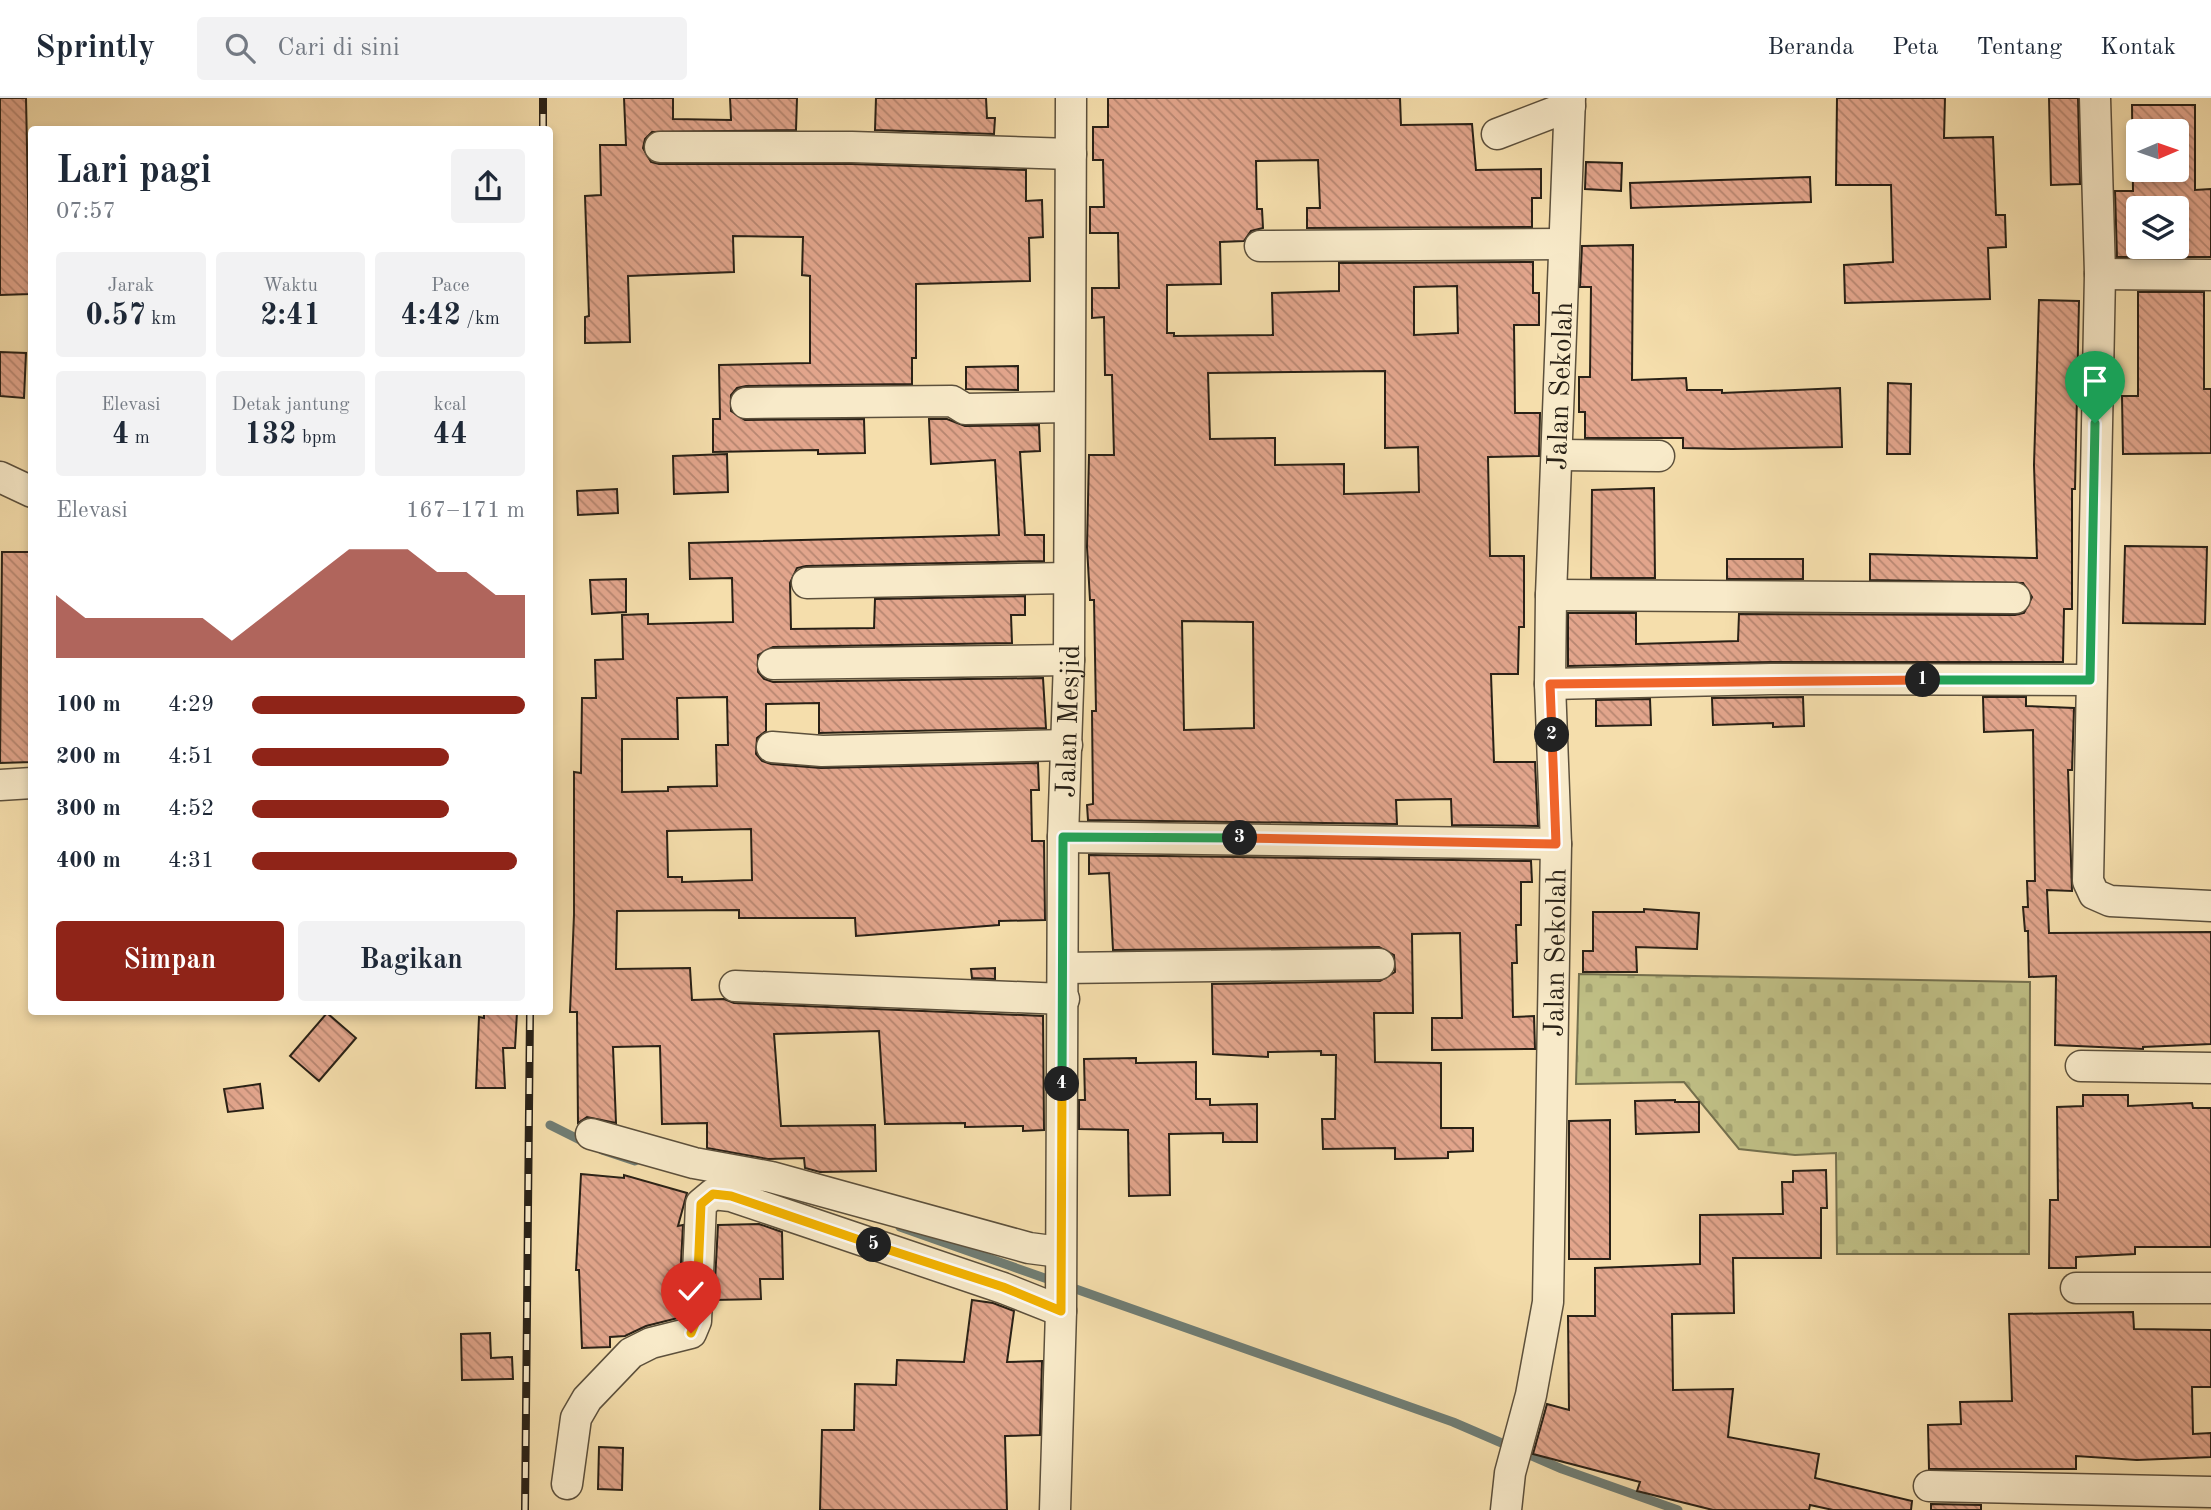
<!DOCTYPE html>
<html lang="id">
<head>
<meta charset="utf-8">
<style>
  body { margin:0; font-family:"Old Standard TT",serif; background:#f2f2f3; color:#1f2937; height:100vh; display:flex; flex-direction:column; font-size:26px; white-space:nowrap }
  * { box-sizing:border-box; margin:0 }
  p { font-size:23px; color:#747a83 }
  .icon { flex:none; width:38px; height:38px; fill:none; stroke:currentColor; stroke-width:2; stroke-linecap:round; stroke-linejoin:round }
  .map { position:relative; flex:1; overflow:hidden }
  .details { position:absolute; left:28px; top:28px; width:525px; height:889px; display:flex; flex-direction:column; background:#fff; border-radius:7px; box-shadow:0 4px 10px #0003 }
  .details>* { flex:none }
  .needle { width:46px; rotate:88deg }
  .fabs { position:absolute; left:2126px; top:21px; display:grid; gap:14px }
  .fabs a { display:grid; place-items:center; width:63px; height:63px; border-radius:7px; background:#fff; box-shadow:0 4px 10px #0003; font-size:35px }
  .pin { position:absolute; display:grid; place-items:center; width:60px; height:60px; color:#fff; margin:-72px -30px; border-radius:50% 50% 50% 0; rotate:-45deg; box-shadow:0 0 7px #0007 }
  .pin .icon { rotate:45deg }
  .km { position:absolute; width:35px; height:35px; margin:-18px; border-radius:50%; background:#222; color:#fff; font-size:19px; line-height:35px; text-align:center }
  .round { display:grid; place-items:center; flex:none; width:74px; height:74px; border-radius:7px; background:#f2f2f3 }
  .summary { display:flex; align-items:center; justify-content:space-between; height:119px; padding:0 28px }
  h1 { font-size:38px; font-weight:600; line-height:52px }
  .metrics { display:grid; grid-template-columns:repeat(3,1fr); gap:10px; height:119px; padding:7px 28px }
  .metrics div { display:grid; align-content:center; border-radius:7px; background:#f2f2f3; text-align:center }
  .metrics b { font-size:30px; font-weight:600 }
  .metrics small { font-size:19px; font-weight:400 }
  .metrics p { font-size:19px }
  .chart { height:196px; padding:14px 28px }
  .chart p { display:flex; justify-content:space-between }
  .chart svg { width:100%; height:126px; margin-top:7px; fill:#8f2418; opacity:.7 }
  .action { display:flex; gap:14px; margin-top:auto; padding:14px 28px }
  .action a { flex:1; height:80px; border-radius:7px; background:#8f2418; color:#fff; font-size:28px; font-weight:600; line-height:80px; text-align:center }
  .action a+a { background:#f2f2f3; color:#1f2937 }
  ul { padding:0 28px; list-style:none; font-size:23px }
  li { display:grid; grid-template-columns:112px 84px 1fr; align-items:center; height:52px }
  li i { height:18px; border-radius:9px; background:#8f2418 }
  header { display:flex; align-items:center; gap:42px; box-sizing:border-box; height:98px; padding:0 35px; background:#fff; border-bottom:2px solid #e0e1e3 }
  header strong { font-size:33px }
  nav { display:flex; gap:38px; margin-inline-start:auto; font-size:24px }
  .search { width:490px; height:63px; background:#f2f2f3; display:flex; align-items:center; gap:18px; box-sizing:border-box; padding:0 24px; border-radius:7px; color:#747a83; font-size:26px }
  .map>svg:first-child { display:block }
  .cemetery { fill:url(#cemetery-stones); stroke:#74704e; stroke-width:2 }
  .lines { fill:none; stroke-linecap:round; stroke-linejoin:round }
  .stream { stroke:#707d74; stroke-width:9 }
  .building { fill:url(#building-back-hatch); stroke:#292116; stroke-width:2; fill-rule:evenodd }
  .minor-casing { stroke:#5c503c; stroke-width:33 }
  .minor { stroke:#f8eac9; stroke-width:30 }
  .rail-casing { stroke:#292116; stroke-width:8 }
  .rail { stroke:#f8eac9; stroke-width:5; stroke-dasharray:16; stroke-linecap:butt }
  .split-1-casing { stroke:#fff; stroke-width:14 }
  .split-2-casing { stroke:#fff; stroke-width:14 }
  .split-3-casing { stroke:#fff; stroke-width:14 }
  .split-4-casing { stroke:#fff; stroke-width:14 }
  .split-5-casing { stroke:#fff; stroke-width:14 }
  .split-6-casing { stroke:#fff; stroke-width:14 }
  .split-1 { stroke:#22a559; stroke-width:9 }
  .split-2 { stroke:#f0652b; stroke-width:9 }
  .split-3 { stroke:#f0652b; stroke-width:9 }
  .split-4 { stroke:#22a559; stroke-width:9 }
  .split-5 { stroke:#f5b400; stroke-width:9 }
  .split-6 { stroke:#f5b400; stroke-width:9 }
  .labels { text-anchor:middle; stroke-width:5; stroke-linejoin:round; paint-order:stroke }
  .street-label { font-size:28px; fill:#292116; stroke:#f8eac9 }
</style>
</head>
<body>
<header>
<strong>Sprintly</strong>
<div class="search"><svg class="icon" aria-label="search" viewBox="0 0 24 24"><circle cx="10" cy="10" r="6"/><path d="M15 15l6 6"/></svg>Cari di sini</div>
<nav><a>Beranda</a><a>Peta</a><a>Tentang</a><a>Kontak</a></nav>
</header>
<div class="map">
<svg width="2211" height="1412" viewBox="0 0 2211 1412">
  <defs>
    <pattern id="cemetery-stones" width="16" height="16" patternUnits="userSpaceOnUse" patternTransform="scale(1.75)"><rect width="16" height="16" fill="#c0c086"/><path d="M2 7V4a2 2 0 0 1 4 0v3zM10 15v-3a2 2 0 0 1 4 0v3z" fill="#a5a573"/></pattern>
    <pattern id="building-back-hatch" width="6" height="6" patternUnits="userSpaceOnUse" patternTransform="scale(1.75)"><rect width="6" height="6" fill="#e2a58c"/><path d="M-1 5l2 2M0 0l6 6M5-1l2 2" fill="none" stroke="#b78671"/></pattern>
  </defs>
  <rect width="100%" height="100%" fill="#f5deac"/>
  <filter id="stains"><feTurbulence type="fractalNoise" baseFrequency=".00286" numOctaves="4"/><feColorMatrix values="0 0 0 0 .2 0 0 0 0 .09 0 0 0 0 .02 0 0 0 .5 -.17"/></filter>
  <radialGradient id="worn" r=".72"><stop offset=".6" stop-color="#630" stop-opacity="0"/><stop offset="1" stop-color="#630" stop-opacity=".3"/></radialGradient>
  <path class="cemetery" d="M 1579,876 L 2030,884 L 2029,1156 L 1837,1156 L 1836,1055 L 1795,1057 L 1739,1051 L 1684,984 L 1576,986 Z"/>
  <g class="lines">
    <path class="stream" d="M 550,1027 L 586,1045
      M 602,1052 L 635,1063
      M 900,1129 L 1453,1324 L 1562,1371 L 1678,1412"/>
  </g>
  <path class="building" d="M 0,0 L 26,0 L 30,196 L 0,197 Z
    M 624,0 L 673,0 L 673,21 L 731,22 L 730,0 L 797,0 L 796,32 L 652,34 L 645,41 L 643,50 L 651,64 L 659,66 L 852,66 L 1026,72 L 1026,103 L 1042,102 L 1043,139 L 1029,140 L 1030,183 L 916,186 L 916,260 L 912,260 L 912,286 L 746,288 L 737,290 L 731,297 L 731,313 L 745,322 L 864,321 L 865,355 L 818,356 L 818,352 L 713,354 L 713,321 L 720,321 L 719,267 L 810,265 L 810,178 L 802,177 L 803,139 L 733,138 L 734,174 L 628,178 L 630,244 L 585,245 L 585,219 L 589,218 L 585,98 L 601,97 L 600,47 L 626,47 Z
    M 876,0 L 986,0 L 987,20 L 995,20 L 994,36 L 875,32 Z
    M 1108,0 L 1400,0 L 1401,27 L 1472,26 L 1476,72 L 1541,71 L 1541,100 L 1532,100 L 1532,129 L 1307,130 L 1307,110 L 1320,110 L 1318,62 L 1256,63 L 1257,111 L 1262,111 L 1263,130 L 1251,133 L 1244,143 L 1220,144 L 1221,186 L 1167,187 L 1167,235 L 1174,235 L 1174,238 L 1273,237 L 1272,195 L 1339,193 L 1339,165 L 1533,164 L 1533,195 L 1539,195 L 1539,227 L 1514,227 L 1515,315 L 1540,315 L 1539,358 L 1488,359 L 1490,458 L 1524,458 L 1524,529 L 1519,529 L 1518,576 L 1491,576 L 1494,664 L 1535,664 L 1538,728 L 1452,727 L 1451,701 L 1396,702 L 1397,726 L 1088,722 L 1087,707 L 1093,706 L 1092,613 L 1096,613 L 1094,502 L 1090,502 L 1087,449 L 1089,357 L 1114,357 L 1112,277 L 1105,277 L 1104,219 L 1092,220 L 1092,190 L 1119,190 L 1118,135 L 1090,135 L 1090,109 L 1104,109 L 1103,62 L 1093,62 L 1093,29 L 1108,29 ZM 1457,188 L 1458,235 L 1414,237 L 1414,189 ZM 1385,273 L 1385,350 L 1418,349 L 1419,394 L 1344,396 L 1344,366 L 1275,367 L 1275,340 L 1210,341 L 1208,275 ZM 1182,523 L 1253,524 L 1254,630 L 1184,632 Z
    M 1837,0 L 1945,0 L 1944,40 L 1993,39 L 1996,117 L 2005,117 L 2006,149 L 1988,150 L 1990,201 L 1845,205 L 1844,167 L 1893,164 L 1891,87 L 1836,87 Z
    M 2049,0 L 2078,0 L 2080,86 L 2051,87 Z
    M 2132,7 L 2195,7 L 2195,92 L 2211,91 L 2211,159 L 2117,159 L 2115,93 L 2133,93 ZM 2138,33 L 2177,33 L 2177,72 L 2138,72 ZM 2138,110 L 2177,110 L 2177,149 L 2138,149 Z
    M 1586,64 L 1622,65 L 1621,93 L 1585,91 Z
    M 1810,79 L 1811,104 L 1631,110 L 1630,85 Z
    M 1633,147 L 1632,282 L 1686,280 L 1687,292 L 1722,292 L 1722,295 L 1840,290 L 1842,349 L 1732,351 L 1683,350 L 1683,340 L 1585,340 L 1585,314 L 1579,314 L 1579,279 L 1590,279 L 1591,189 L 1580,189 L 1582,148 Z
    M 2138,194 L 2204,194 L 2204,291 L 2211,291 L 2211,355 L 2123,356 L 2122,298 L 2138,298 Z
    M 2039,202 L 2079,203 L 2075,391 L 2072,391 L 2072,511 L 2064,511 L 2063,564 L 1771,564 L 1568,568 L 1568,515 L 1636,515 L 1636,546 L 1738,543 L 1739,516 L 2015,517 L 2024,515 L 2032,499 L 2023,485 L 1870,482 L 1870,456 L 2037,460 L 2034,367 Z
    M 0,254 L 26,255 L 24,300 L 0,298 Z
    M 1018,268 L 1018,292 L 966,291 L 966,269 Z
    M 1888,285 L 1911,286 L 1910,356 L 1887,356 Z
    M 929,321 L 947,321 L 965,328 L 1039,327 L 1040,353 L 1020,354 L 1025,437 L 1044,437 L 1044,463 L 806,468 L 797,470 L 790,485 L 791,531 L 874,530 L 875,501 L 1025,498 L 1025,517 L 1011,517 L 1012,545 L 773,549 L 758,557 L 758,574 L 764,581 L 773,584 L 1043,580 L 1046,630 L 819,635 L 819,605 L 766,606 L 766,633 L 757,640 L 756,656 L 762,663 L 771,666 L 821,670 L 1038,665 L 1039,692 L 1031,692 L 1032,743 L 1044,743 L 1045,822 L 999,823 L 999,827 L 856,838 L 855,820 L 739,820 L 739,812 L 617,813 L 616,871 L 690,870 L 692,902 L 724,901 L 734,905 L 1043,918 L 1044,1032 L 1023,1033 L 1023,1028 L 965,1029 L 965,1025 L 885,1026 L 879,933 L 774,936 L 781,1028 L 875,1027 L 876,1073 L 820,1074 L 805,1070 L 804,1060 L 768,1061 L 707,1050 L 707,1025 L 662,1026 L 660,948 L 613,949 L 616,1025 L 587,1019 L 578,1025 L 577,914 L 570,914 L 574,817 L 574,674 L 581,675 L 582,600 L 596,600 L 595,562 L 623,561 L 622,517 L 648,516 L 648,526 L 733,524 L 732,480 L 690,481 L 689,445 L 999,437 L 995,362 L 931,366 ZM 727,599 L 728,647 L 716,647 L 717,688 L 668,689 L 668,693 L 622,694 L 622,641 L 678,641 L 677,600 ZM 751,731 L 752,782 L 682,784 L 682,779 L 668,779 L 667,733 Z
    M 727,356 L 728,394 L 674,396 L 673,358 Z
    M 1654,390 L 1655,480 L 1591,480 L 1592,392 Z
    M 617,391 L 618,415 L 578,417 L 577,393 Z
    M 2125,448 L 2207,449 L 2205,526 L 2123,525 Z
    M 2,454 L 32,454 L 32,664 L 0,665 Z
    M 1727,461 L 1803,461 L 1803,481 L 1727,481 Z
    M 626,481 L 626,514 L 592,516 L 590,482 Z
    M 1803,599 L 1804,628 L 1773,629 L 1773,625 L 1713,627 L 1712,600 Z
    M 1983,599 L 2026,599 L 2026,608 L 2074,610 L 2072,672 L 2068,672 L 2072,793 L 2047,792 L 2049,835 L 2211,834 L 2211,946 L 2143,949 L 2143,951 L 2055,947 L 2056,878 L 2029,879 L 2028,833 L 2025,833 L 2023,809 L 2028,809 L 2027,783 L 2035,783 L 2033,632 L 1984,634 Z
    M 1650,601 L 1651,627 L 1596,628 L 1596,602 Z
    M 1089,757 L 1531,763 L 1532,784 L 1521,784 L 1521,827 L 1516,827 L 1517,865 L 1512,865 L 1513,919 L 1534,918 L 1535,951 L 1432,952 L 1432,920 L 1462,920 L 1460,835 L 1412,836 L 1413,915 L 1374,915 L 1375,964 L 1441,965 L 1441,1030 L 1473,1030 L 1473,1053 L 1448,1054 L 1448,1060 L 1395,1061 L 1395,1050 L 1323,1051 L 1322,1021 L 1335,1021 L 1336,957 L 1321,957 L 1321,953 L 1268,954 L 1268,959 L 1213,956 L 1212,886 L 1380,883 L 1395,874 L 1394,857 L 1379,849 L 1113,852 L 1109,775 L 1089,776 Z
    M 1644,811 L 1699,815 L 1697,851 L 1636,849 L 1637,874 L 1583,874 L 1583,853 L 1593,853 L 1593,814 L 1644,814 Z
    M 995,870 L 995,881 L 972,880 L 971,871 Z
    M 484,914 L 517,914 L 515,950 L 503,950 L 505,990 L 476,990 L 479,919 L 484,920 Z
    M 327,915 L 356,940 L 319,983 L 290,958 Z
    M 1136,960 L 1136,965 L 1196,964 L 1196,1001 L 1210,1001 L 1210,1007 L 1257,1006 L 1257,1044 L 1223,1044 L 1223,1035 L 1169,1036 L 1170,1097 L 1129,1098 L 1128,1032 L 1079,1031 L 1079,1002 L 1085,1002 L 1084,961 Z
    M 260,986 L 263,1010 L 228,1014 L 224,991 Z
    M 2083,997 L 2128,997 L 2128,1008 L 2192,1005 L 2193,1010 L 2211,1010 L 2211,1149 L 2135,1149 L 2135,1156 L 2076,1159 L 2076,1170 L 2049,1170 L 2050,1102 L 2058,1102 L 2057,1009 L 2083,1008 Z
    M 1675,1002 L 1675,1004 L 1699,1004 L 1699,1034 L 1636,1036 L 1635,1003 Z
    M 1610,1022 L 1610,1161 L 1569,1161 L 1569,1023 Z
    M 1826,1072 L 1827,1110 L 1821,1110 L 1821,1160 L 1733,1160 L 1734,1215 L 1672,1216 L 1673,1292 L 1733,1291 L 1728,1339 L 1819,1356 L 1815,1380 L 1912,1403 L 1911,1412 L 1833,1412 L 1810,1407 L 1809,1412 L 1713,1412 L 1637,1393 L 1640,1384 L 1533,1356 L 1547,1306 L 1569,1312 L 1568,1218 L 1595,1218 L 1595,1170 L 1700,1166 L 1700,1117 L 1783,1116 L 1782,1084 L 1793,1084 L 1793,1073 Z
    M 581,1076 L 624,1080 L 624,1077 L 687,1095 L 678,1128 L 683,1127 L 678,1220 L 646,1228 L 625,1238 L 610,1239 L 610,1249 L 582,1250 L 579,1172 L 576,1172 Z
    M 759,1126 L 782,1134 L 783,1181 L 760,1181 L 761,1201 L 714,1202 L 718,1127 Z
    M 972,1202 L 993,1205 L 1014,1213 L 1007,1264 L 1042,1263 L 1040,1337 L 1005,1338 L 1007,1412 L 820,1412 L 822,1332 L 854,1332 L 855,1286 L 896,1287 L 897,1262 L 964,1264 Z
    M 2133,1214 L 2134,1231 L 2211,1232 L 2211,1289 L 2192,1289 L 2193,1336 L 2211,1335 L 2211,1359 L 2137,1362 L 2076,1358 L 2076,1371 L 1929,1371 L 1928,1327 L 1961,1326 L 1960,1304 L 2012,1303 L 2009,1216 Z
    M 490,1235 L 491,1260 L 512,1259 L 513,1281 L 462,1282 L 461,1236 Z
    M 599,1349 L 623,1350 L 622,1392 L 598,1391 Z
    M 1931,1406 L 1981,1407 L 1981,1412 L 1931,1412 Z"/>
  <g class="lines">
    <defs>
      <g id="minor">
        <path d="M 2095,0 L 2100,176 L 2088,783 L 2094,796 L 2110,803 L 2211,808"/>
        <path d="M 1497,36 L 1570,8"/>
        <path d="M 660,49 L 852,49 L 1071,56"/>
        <path d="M 1260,148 L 1562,146"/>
        <path d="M 2100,176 L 2211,177"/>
        <path d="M 746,305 L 952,303 L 965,311 L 1067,309"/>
        <path d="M 1557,357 L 1659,358"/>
        <path d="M 0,379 L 32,394"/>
        <path d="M 807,485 L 1067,480"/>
        <path d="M 1551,497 L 2015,500"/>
        <path d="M 773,566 L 1069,562"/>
        <path d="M 1550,586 L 1771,581 L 2090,582"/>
        <path d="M 772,649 L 822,653 L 1067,647"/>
        <path d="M 0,687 L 32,685"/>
        <path d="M 1063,739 L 1556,746"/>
        <path d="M 1063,870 L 1379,866"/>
        <path d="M 735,888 L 1064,901"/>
        <path d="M 2081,968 L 2211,970"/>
        <path d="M 591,1036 L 694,1065 L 771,1079 L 1029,1150 L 1060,1154"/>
        <path d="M 2076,1190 L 2211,1190"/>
        <path d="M 567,1386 L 576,1320 L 587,1301 L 631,1255 L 651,1245 L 691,1235 L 696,1223 L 701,1106 L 713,1096 L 731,1098 L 1003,1190 L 1061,1213"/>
        <path d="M 1929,1388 L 2211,1394"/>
        <path id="s1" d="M 1055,1412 L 1061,1213 L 1063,739 L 1069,562 L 1071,0"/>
        <path id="s2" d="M 1506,1412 L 1510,1375 L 1531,1297 L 1548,1204 L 1556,746 L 1550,586 L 1551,497 L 1570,0"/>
      </g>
    </defs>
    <use href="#minor" class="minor-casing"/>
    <use href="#minor" class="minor"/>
    <defs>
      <path id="rail" d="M 543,32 L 543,0
        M 525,1412 L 530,914"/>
    </defs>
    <use href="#rail" class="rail-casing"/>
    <use href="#rail" class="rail"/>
  </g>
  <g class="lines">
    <defs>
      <path id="split-1" d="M 1923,582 L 2090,582 L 2095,325"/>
      <path id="split-2" d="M 1552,637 L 1550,586 L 1923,582"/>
      <path id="split-3" d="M 1240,740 L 1556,746 L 1552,637"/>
      <path id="split-4" d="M 1062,986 L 1063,739 L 1240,740"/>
      <path id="split-5" d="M 874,1147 L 1003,1189 L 1061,1213 L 1062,986"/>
      <path id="split-6" d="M 691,1235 L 696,1223 L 701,1106 L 713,1096 L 731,1098 L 874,1147"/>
    </defs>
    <use href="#split-1" class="split-1-casing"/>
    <use href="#split-2" class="split-2-casing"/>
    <use href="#split-3" class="split-3-casing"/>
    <use href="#split-4" class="split-4-casing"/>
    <use href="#split-5" class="split-5-casing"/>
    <use href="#split-6" class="split-6-casing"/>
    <use href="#split-1" class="split-1"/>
    <use href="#split-2" class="split-2"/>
    <use href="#split-3" class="split-3"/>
    <use href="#split-4" class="split-4"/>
    <use href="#split-5" class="split-5"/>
    <use href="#split-6" class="split-6"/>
  </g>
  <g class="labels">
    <g class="street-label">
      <text dy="10" stroke="none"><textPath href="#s2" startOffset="1129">Jalan Sekolah</textPath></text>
      <text dy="10" stroke="none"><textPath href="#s1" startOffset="789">Jalan Mesjid</textPath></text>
      <text dy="10" stroke="none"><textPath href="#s2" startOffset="562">Jalan Sekolah</textPath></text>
    </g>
  </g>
  <rect width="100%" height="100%" filter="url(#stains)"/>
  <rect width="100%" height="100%" fill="url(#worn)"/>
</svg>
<div class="fabs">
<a><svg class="needle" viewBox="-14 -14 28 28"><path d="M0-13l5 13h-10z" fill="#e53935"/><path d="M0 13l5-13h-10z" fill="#747a83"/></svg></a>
<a><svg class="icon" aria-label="layers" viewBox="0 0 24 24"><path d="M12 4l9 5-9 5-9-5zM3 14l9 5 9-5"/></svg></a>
</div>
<div class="pin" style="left:2095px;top:325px;background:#1e9e55"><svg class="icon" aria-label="arrive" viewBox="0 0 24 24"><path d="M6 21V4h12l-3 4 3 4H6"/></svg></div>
<div class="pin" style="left:691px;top:1235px;background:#d93025"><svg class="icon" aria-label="check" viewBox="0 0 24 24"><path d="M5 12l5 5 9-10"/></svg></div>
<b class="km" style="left:1923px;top:582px">1</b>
<b class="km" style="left:1552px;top:637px">2</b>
<b class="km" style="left:1240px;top:740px">3</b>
<b class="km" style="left:1062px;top:986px">4</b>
<b class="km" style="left:874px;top:1147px">5</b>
<section class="details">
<div class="summary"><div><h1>Lari pagi</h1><p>07:57</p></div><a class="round"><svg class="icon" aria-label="share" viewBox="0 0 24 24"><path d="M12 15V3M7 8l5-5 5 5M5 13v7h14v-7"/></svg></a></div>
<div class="metrics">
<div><p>Jarak</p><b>0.57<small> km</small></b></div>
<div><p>Waktu</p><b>2:41</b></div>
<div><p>Pace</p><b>4:42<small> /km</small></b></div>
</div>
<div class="metrics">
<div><p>Elevasi</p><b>4<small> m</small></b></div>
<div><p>Detak jantung</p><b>132<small> bpm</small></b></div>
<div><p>kcal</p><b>44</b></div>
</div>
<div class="chart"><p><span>Elevasi</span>167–171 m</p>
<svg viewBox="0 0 160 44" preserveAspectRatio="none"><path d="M0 44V22L10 30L20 30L30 30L40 30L50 30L60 38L70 30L80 22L90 14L100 6L110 6L120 6L130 14L140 14L150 22L160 22V44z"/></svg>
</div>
<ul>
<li><b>100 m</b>4:29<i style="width:100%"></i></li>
<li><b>200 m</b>4:51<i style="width:72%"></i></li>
<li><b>300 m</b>4:52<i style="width:72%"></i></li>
<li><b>400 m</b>4:31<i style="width:97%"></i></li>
</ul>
<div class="action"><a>Simpan</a><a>Bagikan</a></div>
</section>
</div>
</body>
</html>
